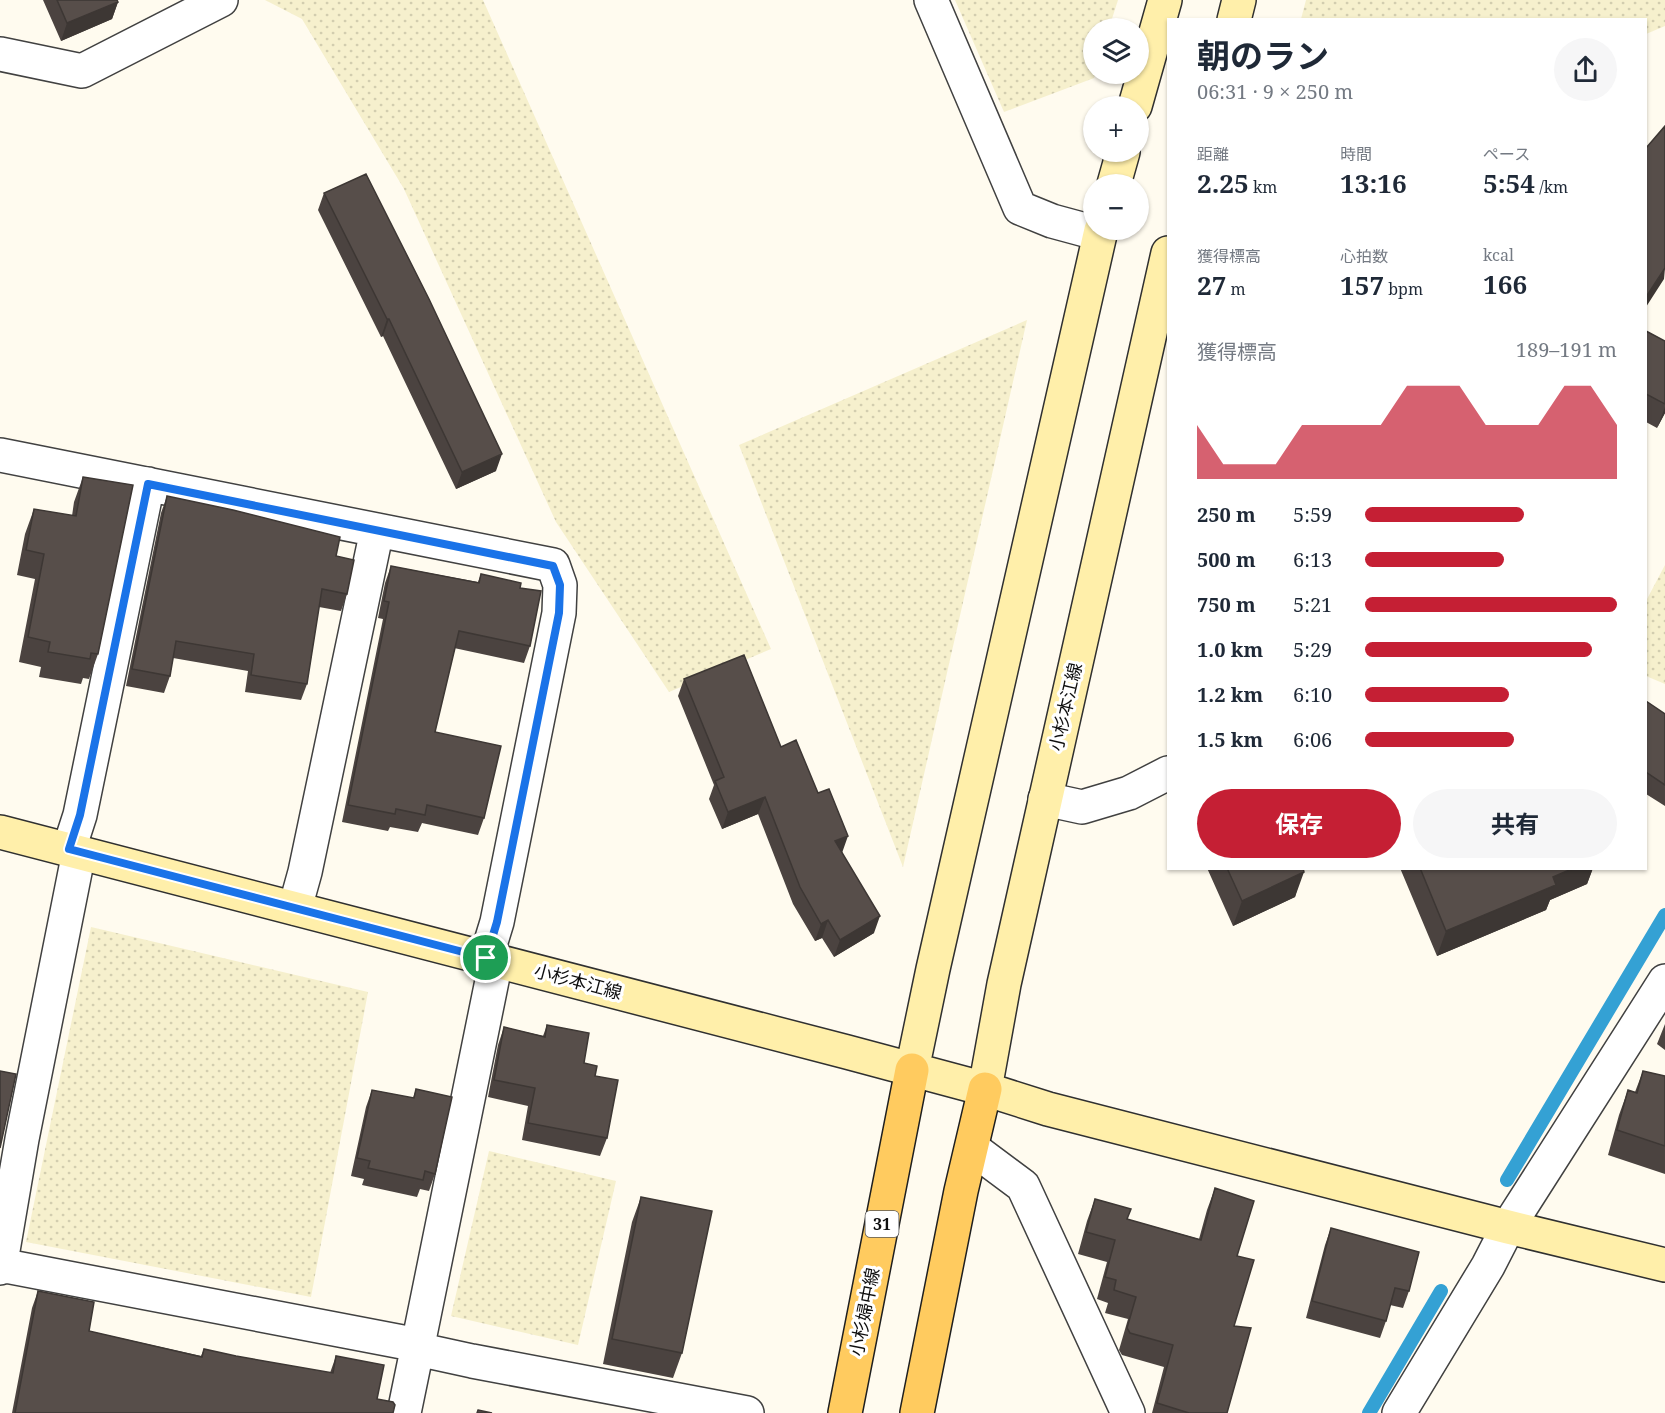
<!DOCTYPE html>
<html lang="ja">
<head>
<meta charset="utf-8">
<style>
  body { margin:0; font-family:"Noto Serif","Noto Sans JP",serif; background:#f6f6f7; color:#1f2937; height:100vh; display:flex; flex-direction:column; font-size:22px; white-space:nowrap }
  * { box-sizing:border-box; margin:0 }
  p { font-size:20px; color:#747a83 }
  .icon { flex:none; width:33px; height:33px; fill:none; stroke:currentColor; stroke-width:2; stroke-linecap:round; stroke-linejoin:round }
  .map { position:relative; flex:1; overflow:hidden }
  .sheet { position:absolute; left:1167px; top:18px; width:480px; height:852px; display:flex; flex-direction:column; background:#fff; border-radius:0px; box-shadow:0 2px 4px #0004 }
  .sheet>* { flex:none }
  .fabs { position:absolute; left:1083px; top:18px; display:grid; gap:12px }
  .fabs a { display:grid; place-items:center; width:66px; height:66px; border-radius:50%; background:#fff; box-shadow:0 2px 4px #0004; font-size:30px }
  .pin { position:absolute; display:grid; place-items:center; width:51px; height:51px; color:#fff; margin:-26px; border:3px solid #fff; border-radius:50%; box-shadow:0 2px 6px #0007 }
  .round { display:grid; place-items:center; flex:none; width:63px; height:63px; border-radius:32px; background:#f6f6f7 }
  .overview { display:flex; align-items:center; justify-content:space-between; height:102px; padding:0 30px }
  h1 { font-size:33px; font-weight:700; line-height:45px }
  .stats { display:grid; grid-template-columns:repeat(3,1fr); gap:9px; height:102px; padding:6px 30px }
  .stats div { display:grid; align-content:center }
  .stats b { font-size:26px; font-weight:700 }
  .stats small { font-size:16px; font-weight:400 }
  .stats p { font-size:16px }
  .chart { height:168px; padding:12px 30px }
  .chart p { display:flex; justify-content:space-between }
  .chart svg { width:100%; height:108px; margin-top:6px; fill:#c51f34; opacity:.7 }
  .action { display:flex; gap:12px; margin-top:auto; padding:12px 30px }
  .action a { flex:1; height:69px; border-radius:36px; background:#c51f34; color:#fff; font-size:24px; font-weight:700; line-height:69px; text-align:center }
  .action a+a { background:#f6f6f7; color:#1f2937 }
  ul { padding:0 30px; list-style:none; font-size:20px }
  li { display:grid; grid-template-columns:96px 72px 1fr; align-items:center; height:45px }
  li i { height:15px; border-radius:8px; background:#c51f34 }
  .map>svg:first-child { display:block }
  .farmland { fill:url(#farmland-dots) }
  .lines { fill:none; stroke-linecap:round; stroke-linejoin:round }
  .stream { stroke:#34a1d4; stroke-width:14 }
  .street-casing { stroke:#414141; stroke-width:36 }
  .secondary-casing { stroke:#303030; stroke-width:36 }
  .primary-casing { stroke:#1f1f1f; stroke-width:36 }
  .street { stroke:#fff; stroke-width:33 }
  .secondary { stroke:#ffefaa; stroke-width:33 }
  .primary { stroke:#ffcb5f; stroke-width:33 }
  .wall { fill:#4b4340 }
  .shaded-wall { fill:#3d3734 }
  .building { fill:#574e4a; stroke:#3d3734; stroke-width:1.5 }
  .route-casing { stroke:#fff; stroke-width:12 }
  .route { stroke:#1a73e8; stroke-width:8 }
  .labels { text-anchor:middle; stroke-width:6; stroke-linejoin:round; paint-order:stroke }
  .shield { fill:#fff; stroke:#565656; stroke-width:1.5 }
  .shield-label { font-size:16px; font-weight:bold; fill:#0e0e0e }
  .street-label { font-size:18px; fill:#0e0e0e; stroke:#fff }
</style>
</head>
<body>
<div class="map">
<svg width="1665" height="1413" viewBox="0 0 1665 1413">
  <defs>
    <pattern id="farmland-dots" width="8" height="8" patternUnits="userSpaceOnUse" patternTransform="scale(1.5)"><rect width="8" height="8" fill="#f6f0cd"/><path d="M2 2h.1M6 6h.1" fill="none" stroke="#d2cdaf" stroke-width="1.8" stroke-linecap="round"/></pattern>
  </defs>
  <rect width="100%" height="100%" fill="#fffbef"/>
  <path class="farmland" d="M 265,0 L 483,0 L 771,649 L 669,692 L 556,522 L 404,189 L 302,19 Z
    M 955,0 L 1118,0 L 1109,28 L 1094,28 L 1094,74 L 1095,74 L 1094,78 L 1004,112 Z
    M 1306,0 L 1665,0 L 1665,26 L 1646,34 L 1646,20 L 1301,19 Z
    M 1027,320 L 903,867 L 739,445 Z
    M 1665,565 L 1665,684 L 1646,676 L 1646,601 Z
    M 91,927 L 368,992 L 311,1297 L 26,1242 Z
    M 489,1151 L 616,1181 L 578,1345 L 451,1316 Z"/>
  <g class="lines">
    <path class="stream" d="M 1507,1180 L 1665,915
      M 1369,1413 L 1441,1291"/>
    <defs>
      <path id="street" d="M 931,0 L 1020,208 L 1052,221 L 1100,234
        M 0,54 L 82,71 L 221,0
        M 0,455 L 553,565 L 560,585 L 559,613 L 497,922 L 486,958
        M 1045,799 L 1082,807 L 1129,793 L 1168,773
        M 69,849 L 80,815 L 148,484
        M 295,908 L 305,872 L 377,530
        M 972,1148 L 1023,1186 L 1128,1413
        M 0,1265 L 418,1345 L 404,1413
        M 0,1268 L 22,1139 L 79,852
        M 418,1345 L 496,961
        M 417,1349 L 472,1361 L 747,1413
        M 1399,1413 L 1488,1266 L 1508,1227 L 1665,981"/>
      <path id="secondary" d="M 1234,20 L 1239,0
        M 1135,106 L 1165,0
        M 1114,184 L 1123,152
        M 0,832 L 847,1052 L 985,1089 L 1048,1109 L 1508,1227 L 1665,1265
        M 912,1070 L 933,969 L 1101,230
        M 985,1089 L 1004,984 L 1168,253"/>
      <path id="primary" d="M 845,1413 L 912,1070
        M 917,1413 L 961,1191 L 985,1089"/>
    </defs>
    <use href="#street" class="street-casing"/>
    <use href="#secondary" class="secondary-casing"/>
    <use href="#primary" class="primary-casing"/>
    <use href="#street" class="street"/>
    <use href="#secondary" class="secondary"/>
    <use href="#primary" class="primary"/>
  </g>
  <path class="wall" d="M 43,0 L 117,0 L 118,2 L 112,19 L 61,41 Z
    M 324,193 L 496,471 L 456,489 L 383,336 L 381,337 L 318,210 Z
    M 1646,331 L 1665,341 L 1665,413 L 1657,428 L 1646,422 Z
    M 83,477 L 98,654 L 89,679 L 83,678 L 81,684 L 39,677 L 41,667 L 19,662 L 35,579 L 17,575 L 25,534 L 34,509 L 72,516 L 74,502 Z
    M 167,496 L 347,594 L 341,611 L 319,607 L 307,684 L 301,700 L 245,692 L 248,671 L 173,658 L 170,676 L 164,693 L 126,686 L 161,513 Z
    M 391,566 L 478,582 L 481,574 L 520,588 L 530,646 L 524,663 L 454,648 L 435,732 L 484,818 L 478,835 L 422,823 L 418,832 L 390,827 L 388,831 L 342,822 L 383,619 L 378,618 L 385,583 Z
    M 684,679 L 781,747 L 842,852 L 874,933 L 834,957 L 822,938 L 815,941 L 793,904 L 758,814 L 722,829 L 709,799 L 714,785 L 678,696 Z
    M 1646,701 L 1665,714 L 1665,806 L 1646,794 Z
    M 1207,868 L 1303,868 L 1295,897 L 1233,926 Z
    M 1400,868 L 1593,868 L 1587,884 L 1550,900 L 1546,910 L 1437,956 Z
    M 1665,1024 L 1665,1050 L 1657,1044 Z
    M 547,1025 L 595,1076 L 607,1138 L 600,1156 L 522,1140 L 528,1106 L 488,1097 L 498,1045 L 504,1027 L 543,1036 Z
    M 1643,1071 L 1665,1076 L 1665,1174 L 1608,1155 L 1619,1115 L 1628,1090 L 1635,1092 Z
    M 416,1089 L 435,1174 L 429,1191 L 420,1189 L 417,1197 L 362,1185 L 364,1179 L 351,1176 L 366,1107 L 372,1090 L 413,1098 Z
    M 1215,1188 L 1237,1256 L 1234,1326 L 1227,1413 L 1152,1413 L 1164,1367 L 1122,1355 L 1119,1350 L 1128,1319 L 1105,1313 L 1108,1303 L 1097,1299 L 1107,1262 L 1078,1254 L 1087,1221 L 1095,1199 L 1127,1219 L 1199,1239 L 1207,1210 Z
    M 641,1197 L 682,1353 L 673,1378 L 603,1364 L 632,1222 Z
    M 1331,1228 L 1409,1291 L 1403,1308 L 1390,1305 L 1386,1321 L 1380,1338 L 1306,1318 L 1325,1245 Z
    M 38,1291 L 89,1331 L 201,1356 L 204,1349 L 236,1356 L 330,1373 L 336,1356 L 377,1399 L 393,1413 L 12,1413 L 32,1308 Z"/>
  <path class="shaded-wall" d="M 118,2 L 112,19 L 61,41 L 67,23 Z
    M 1665,268 L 1664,279 L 1646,307 L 1646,297 Z
    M 387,319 L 389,319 L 383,336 L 381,337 Z
    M 1665,407 L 1665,413 L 1657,428 Z
    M 502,454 L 496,471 L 456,489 L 462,472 Z
    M 765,797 L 758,814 L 722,829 L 728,812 Z
    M 848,836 L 842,853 L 835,841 Z
    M 1574,868 L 1593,868 L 1587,884 L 1550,900 L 1546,910 L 1437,956 L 1446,931 L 1553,877 Z
    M 1304,872 L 1295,897 L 1233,926 L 1242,901 Z
    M 880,916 L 874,933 L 834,957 L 840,940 Z
    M 828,920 L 822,938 L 815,941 L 821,924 Z"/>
  <path class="building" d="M 57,0 L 117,0 L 118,2 L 67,23 Z
    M 1665,126 L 1665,268 L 1646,297 L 1646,148 Z
    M 366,174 L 429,299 L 502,454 L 462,472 L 389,319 L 387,319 L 324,193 Z
    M 1646,331 L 1665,341 L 1665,404 L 1646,394 Z
    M 83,477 L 133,485 L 98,654 L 91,653 L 90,659 L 48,652 L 50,642 L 28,637 L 44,554 L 26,550 L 34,509 L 76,516 Z
    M 167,496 L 233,510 L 340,537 L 336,556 L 354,560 L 347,594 L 322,589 L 307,684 L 251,675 L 254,654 L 176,641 L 170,676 L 132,669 Z
    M 391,566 L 479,583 L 481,574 L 521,583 L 520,588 L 541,591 L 530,646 L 459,631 L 435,732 L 501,746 L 484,818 L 427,805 L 425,815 L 396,809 L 395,814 L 348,805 L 389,602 L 384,601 Z
    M 744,655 L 781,747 L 796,740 L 818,793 L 829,789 L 848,836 L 835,841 L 880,916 L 840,940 L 828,920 L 821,924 L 800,887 L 765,797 L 728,812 L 715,781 L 724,777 L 684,679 Z
    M 1646,701 L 1665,714 L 1665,785 L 1646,772 Z
    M 1227,868 L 1303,868 L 1304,872 L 1242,901 Z
    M 1420,868 L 1574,868 L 1553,877 L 1556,885 L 1446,931 Z
    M 547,1025 L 589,1033 L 584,1063 L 597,1066 L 595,1076 L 618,1080 L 607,1138 L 528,1123 L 535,1088 L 494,1080 L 504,1027 L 545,1037 Z
    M 0,1071 L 16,1074 L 0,1148 Z
    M 1643,1071 L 1665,1076 L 1665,1146 L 1617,1130 L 1628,1090 L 1637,1093 Z
    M 416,1089 L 452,1097 L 435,1174 L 425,1171 L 423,1180 L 368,1168 L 370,1161 L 357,1158 L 372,1090 L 414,1098 Z
    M 1215,1188 L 1254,1201 L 1237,1256 L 1254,1260 L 1234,1326 L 1251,1328 L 1227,1413 L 1189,1413 L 1157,1403 L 1173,1345 L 1130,1333 L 1127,1328 L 1136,1297 L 1114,1290 L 1116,1280 L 1105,1277 L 1115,1240 L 1086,1232 L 1095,1199 L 1131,1209 L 1127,1219 L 1201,1240 Z
    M 641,1197 L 712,1211 L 682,1353 L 612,1339 Z
    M 1331,1228 L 1419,1252 L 1409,1291 L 1395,1288 L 1386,1321 L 1312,1301 Z
    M 38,1291 L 94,1302 L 89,1331 L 202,1357 L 204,1349 L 236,1356 L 333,1373 L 336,1356 L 384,1365 L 377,1399 L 393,1402 L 395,1405 L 393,1413 L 15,1413 Z
    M 478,1410 L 492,1413 L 477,1413 Z"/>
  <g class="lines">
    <defs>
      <path id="route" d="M 148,484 L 553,566 L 560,585 L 559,613 L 497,922 L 486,958 L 69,849 L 80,815 Z"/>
    </defs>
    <use href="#route" class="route-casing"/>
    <use href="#route" class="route"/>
  </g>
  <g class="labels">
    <rect class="shield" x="865.5" y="1211" width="33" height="26" rx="4.5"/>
    <g class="shield-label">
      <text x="882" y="1230">31</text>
    </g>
    <g class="street-label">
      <text transform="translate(1066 707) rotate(-77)" y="6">小杉本江線</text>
      <text transform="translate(578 982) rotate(15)" y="6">小杉本江線</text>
      <text transform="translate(865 1312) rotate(-79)" y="6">小杉婦中線</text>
    </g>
  </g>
</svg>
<div class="fabs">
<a><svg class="icon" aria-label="layers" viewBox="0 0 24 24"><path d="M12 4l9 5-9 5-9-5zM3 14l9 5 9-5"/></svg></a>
<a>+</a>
<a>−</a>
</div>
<div class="pin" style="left:486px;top:958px;background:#1e9e55"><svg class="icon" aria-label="arrive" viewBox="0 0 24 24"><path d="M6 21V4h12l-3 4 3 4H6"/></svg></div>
<section class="sheet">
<div class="overview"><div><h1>朝のラン</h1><p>06:31 · 9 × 250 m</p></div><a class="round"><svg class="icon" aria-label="share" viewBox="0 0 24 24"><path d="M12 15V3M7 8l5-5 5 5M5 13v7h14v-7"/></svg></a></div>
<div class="stats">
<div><p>距離</p><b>2.25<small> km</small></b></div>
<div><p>時間</p><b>13:16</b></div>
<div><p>ペース</p><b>5:54<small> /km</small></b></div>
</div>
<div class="stats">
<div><p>獲得標高</p><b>27<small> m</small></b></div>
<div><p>心拍数</p><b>157<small> bpm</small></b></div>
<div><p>kcal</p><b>166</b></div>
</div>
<div class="chart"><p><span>獲得標高</span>189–191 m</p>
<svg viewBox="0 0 160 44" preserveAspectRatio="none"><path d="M0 44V22L10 38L20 38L30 38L40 22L50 22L60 22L70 22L80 6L90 6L100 6L110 22L120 22L130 22L140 6L150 6L160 22V44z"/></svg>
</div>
<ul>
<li><b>250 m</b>5:59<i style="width:63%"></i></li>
<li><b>500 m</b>6:13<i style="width:55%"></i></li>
<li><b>750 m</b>5:21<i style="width:100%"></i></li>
<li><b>1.0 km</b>5:29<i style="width:90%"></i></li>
<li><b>1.2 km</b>6:10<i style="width:57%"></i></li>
<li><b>1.5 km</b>6:06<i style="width:59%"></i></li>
</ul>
<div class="action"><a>保存</a><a>共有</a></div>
</section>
</div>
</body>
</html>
